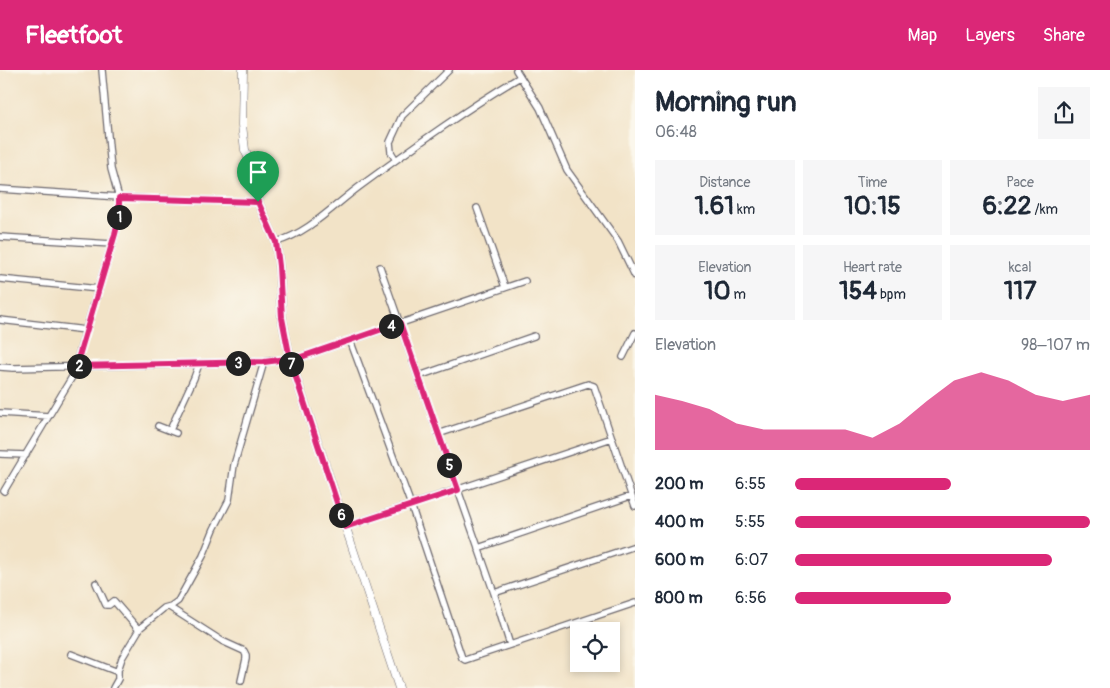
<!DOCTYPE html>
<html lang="en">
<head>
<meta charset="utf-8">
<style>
  body { margin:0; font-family:Pangolin,sans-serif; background:#f6f6f7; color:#1f2937; height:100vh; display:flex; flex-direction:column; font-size:19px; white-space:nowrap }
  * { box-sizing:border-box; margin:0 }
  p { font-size:16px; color:#747a83 }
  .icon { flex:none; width:28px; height:28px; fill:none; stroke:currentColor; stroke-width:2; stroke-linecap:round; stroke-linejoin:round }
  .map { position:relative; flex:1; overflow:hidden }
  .panel { display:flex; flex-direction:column; background:#fff; width:475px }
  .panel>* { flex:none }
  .buttons { position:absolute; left:570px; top:552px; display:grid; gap:10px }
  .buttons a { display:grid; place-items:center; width:50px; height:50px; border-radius:0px; background:#fff; box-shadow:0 2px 8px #0003; font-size:25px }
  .pin { position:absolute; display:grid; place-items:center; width:42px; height:42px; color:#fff; margin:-51px -21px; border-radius:50% 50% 50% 0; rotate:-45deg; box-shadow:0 0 5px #0007 }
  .pin .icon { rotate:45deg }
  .km { position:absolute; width:25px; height:25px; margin:-12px; border-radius:50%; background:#222; color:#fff; font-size:14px; line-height:25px; text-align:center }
  .round { display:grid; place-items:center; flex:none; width:52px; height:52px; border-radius:0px; background:#f6f6f7 }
  .head { display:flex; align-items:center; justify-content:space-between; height:85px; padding:0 20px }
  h1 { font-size:28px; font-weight:700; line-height:38px }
  .figures { display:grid; grid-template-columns:repeat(3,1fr); gap:8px; height:85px; padding:5px 20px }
  .figures div { display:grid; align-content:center; border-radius:0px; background:#f6f6f7; text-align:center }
  .figures b { font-size:25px; font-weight:700 }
  .figures small { font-size:14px; font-weight:400 }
  .figures p { font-size:14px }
  .chart { height:140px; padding:10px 20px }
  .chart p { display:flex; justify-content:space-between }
  .chart svg { width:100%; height:90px; margin-top:5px; fill:#db2777; opacity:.7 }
  ul { padding:0 20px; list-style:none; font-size:16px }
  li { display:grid; grid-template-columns:80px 60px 1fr; align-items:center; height:38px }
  li i { height:12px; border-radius:6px; background:#db2777 }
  header { display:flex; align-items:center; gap:30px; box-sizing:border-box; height:70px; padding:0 25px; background:#db2777; color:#fff }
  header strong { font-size:24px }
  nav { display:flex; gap:28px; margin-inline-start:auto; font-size:18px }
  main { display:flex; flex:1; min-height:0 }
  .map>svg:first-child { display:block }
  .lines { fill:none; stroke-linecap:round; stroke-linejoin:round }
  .minor-casing { stroke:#6b666c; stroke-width:8 }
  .major-casing { stroke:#6b666c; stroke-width:9 }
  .minor { stroke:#fff; stroke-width:5.5 }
  .major { stroke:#fff; stroke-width:8 }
  .route-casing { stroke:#fff; stroke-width:10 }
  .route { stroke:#db2777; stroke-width:6 }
</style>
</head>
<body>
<header>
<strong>Fleetfoot</strong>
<nav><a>Map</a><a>Layers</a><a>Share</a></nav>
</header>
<main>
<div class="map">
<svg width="635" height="618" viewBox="0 0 635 618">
  <rect width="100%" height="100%" fill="#fbf7ec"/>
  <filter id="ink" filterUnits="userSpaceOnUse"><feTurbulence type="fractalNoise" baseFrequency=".02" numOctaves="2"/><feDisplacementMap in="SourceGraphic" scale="10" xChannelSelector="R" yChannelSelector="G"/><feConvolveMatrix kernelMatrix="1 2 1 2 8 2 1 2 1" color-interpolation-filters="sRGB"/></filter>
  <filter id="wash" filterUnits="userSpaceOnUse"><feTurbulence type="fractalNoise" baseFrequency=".0096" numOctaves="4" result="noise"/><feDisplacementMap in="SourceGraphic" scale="20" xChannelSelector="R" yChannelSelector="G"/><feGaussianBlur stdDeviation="1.12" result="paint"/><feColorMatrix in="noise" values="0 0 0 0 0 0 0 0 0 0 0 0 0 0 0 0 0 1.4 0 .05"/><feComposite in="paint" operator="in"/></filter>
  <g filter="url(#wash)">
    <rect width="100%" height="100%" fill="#f2e3c7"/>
  </g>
  <g filter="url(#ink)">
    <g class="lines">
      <defs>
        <path id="minor" d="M 516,0 L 540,38 L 567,100 L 618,171 L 635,206
          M 396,90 L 391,82 L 390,72 L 402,46 L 449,0
          M 0,119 L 149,129 L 258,132
          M 477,138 L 505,217
          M 0,167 L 112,174
          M 276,172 C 309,163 335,134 363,114 C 415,76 466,39 520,7
          M 380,197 L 494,523 L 510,575
          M 0,209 L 99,219
          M 0,250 L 86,260
          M 350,270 L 411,435 L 462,588 L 465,590 L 635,533
          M 623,287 L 635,263
          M 0,297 L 13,298 L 264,292 L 301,287 L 525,211
          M 419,306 L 534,266
          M 0,343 L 49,346
          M 158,356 L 176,363
          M 170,360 L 194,308 L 199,294
          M 438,364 L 588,314 L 594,316 L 635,436
          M 0,384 L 26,385
          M 4,421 L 72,307 L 115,164 L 119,147 L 119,128 L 111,99 L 102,0
          M 345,457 L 612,368
          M 478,478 L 631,426
          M 96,513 L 106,535 L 109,535 L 114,531 L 139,560
          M 494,523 L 635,476
          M 169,537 L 222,571 L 244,581 L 246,585 L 246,589 L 241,611
          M 71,584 L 118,602
          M 113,618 L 118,609 L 118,600 L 122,588 L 140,558 L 164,538 L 171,536 L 178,531 L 203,486 L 214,459 L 229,430 L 234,395 L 264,292"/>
        <path id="major" d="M 243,0 L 242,55 L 245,80 L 251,93 L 258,132 L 276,172 L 279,196 L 282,248 L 290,289 L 399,618"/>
      </defs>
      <use href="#minor" class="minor-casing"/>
      <use href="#major" class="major-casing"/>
      <use href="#minor" class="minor"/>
      <use href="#major" class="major"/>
    </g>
  </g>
  <g class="lines" filter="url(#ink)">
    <defs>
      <path id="route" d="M 258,132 L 119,128 L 119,147 L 115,164 L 76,296 L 264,292 L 301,287 L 400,253 L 458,420 L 345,457 L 290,289 L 282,248 L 279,196 L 276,172 L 258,132"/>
    </defs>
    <use href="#route" class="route-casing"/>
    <use href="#route" class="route"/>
  </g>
</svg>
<div class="buttons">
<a><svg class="icon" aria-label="locate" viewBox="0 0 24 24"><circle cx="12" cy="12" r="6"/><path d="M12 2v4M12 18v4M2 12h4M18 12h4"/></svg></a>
</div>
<div class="pin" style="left:258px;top:132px;background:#1e9e55"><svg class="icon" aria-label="arrive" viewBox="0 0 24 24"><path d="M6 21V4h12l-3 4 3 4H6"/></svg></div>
<b class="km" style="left:119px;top:147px">1</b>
<b class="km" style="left:79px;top:296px">2</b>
<b class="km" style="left:238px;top:293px">3</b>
<b class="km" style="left:391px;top:256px">4</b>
<b class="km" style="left:449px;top:395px">5</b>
<b class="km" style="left:341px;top:445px">6</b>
<b class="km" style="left:291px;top:294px">7</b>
</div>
<section class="panel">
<div class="head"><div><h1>Morning run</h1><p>06:48</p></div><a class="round"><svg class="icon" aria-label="share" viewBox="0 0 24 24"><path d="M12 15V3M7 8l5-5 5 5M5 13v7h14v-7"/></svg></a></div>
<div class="figures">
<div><p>Distance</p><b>1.61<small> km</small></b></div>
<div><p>Time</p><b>10:15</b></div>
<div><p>Pace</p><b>6:22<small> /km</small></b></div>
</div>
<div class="figures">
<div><p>Elevation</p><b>10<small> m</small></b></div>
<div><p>Heart rate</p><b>154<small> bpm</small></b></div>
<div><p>kcal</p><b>117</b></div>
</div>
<div class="chart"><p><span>Elevation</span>98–107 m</p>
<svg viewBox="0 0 160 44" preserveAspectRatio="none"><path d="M0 44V17L10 20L20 24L30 31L40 34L50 34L60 34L70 34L80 38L90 31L100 20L110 10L120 6L130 10L140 17L150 20L160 17V44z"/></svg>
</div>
<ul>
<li><b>200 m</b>6:55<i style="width:53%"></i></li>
<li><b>400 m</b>5:55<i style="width:100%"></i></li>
<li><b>600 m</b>6:07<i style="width:87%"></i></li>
<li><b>800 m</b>6:56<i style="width:53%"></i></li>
</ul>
</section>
</main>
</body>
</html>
